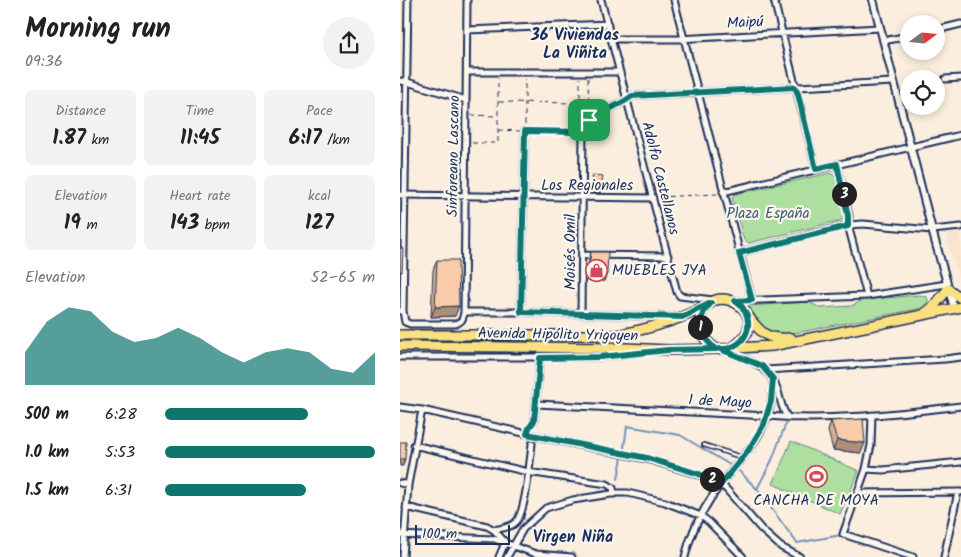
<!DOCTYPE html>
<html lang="en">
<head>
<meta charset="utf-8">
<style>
  body { margin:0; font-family:Kalam,sans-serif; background:#f2f2f2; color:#222; height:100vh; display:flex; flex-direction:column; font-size:19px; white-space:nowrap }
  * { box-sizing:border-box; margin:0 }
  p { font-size:16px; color:#767676 }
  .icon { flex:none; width:28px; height:28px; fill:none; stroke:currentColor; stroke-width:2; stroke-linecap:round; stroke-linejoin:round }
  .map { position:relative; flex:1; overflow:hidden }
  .details { display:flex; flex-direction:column; background:#fff; width:400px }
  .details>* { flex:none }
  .needle { width:32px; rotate:74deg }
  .controls { position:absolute; left:500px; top:15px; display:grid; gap:10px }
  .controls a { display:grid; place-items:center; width:45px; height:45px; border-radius:50%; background:#fff; box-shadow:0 2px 8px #0003; font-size:25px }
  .scale { position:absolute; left:15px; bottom:12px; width:95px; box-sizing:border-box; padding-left:5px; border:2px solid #1b2f5e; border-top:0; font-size:14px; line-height:18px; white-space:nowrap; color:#1b2f5e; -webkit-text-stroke:4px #fbf7ec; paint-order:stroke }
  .pin { position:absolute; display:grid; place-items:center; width:42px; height:42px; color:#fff; margin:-21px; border-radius:10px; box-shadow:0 2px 8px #0006 }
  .km { position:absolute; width:25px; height:25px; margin:-12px; border-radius:50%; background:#222; color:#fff; font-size:14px; line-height:25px; text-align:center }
  .round { display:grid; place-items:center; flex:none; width:52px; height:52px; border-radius:26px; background:#f2f2f2 }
  .head { display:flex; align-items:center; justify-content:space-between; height:85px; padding:0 25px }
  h1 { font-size:28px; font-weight:600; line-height:38px }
  .stats { display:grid; grid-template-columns:repeat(3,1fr); gap:8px; height:85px; padding:5px 25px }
  .stats div { display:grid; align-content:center; border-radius:8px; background:#f2f2f2; text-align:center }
  .stats b { font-size:21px; font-weight:600 }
  .stats small { font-size:14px; font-weight:400 }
  .stats p { font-size:14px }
  .chart { height:140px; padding:10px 25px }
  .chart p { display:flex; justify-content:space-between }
  .chart svg { width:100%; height:90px; margin-top:5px; fill:#0f766e; opacity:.7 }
  ul { padding:0 25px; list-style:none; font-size:16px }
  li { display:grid; grid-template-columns:80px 60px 1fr; align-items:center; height:38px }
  li i { height:12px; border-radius:6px; background:#0f766e }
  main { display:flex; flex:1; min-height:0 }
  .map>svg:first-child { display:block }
  .built { fill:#fae4ce }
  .green { fill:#acdfa0; stroke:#64877f }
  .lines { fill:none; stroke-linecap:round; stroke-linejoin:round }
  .stream { stroke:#7293ba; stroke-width:2 }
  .service-casing { stroke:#1b2f5e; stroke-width:6 }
  .minor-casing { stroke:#1b2f5e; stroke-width:9 }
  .tertiary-casing { stroke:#1b2f5e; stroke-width:10 }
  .primary-casing { stroke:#1b2f5e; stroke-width:12 }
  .path { stroke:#1b2f5e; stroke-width:1; stroke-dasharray:5 4; stroke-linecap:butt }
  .service { stroke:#fbf7ec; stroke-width:2.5 }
  .minor { stroke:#fbf7ec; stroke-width:5 }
  .tertiary { stroke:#fbf7ec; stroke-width:6 }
  .primary { stroke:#fbe080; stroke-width:9 }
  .wall { fill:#d6af90; stroke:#1b2f5e }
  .shaded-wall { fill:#ae8e76; stroke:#1b2f5e }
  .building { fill:#f9cba8; stroke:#1b2f5e }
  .route-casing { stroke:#fff; stroke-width:10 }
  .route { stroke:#0f766e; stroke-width:6 }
  .labels { text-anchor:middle; stroke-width:4.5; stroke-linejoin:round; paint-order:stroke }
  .street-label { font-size:15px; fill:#1b2f5e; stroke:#fbf7ec }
  .park-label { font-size:15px; fill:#3f5b6e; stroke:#fbf7ec }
  .poi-label { font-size:15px; fill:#1b2f5e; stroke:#fbf7ec; text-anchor:start }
  .neighbourhood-label { font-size:16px; font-weight:bold; fill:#1b2f5e; stroke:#fbf7ec }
</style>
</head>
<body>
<main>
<section class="details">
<div class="head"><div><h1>Morning run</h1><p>09:36</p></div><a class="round"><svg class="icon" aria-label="share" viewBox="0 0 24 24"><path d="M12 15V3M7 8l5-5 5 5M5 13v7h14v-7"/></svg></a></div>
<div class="stats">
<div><p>Distance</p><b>1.87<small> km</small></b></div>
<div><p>Time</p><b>11:45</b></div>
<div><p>Pace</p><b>6:17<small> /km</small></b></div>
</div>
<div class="stats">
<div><p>Elevation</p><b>19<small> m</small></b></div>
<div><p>Heart rate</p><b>143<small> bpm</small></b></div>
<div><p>kcal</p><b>127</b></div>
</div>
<div class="chart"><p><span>Elevation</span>52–65 m</p>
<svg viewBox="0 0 160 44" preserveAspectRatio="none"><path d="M0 44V28L10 13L20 6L30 8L40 18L50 23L60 21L70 16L80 21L90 28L100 33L110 28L120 26L130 28L140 36L150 38L160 28V44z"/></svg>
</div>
<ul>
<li><b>500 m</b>6:28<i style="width:68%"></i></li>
<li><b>1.0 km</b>5:53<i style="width:100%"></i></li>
<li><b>1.5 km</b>6:31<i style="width:67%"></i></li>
</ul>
</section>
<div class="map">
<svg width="561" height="557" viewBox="0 0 561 557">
  <rect width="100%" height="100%" fill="#fbeede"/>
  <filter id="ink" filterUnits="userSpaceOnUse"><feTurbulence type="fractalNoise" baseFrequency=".02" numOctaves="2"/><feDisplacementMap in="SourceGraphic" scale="10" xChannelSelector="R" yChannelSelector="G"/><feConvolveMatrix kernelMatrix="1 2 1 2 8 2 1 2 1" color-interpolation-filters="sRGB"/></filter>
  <g filter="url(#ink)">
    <path class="built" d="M 561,231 L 561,288 L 546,236 L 548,233 Z"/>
    <path class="green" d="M 430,173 L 436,177 L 445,215 L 442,220 L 349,243 L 344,240 L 332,198 L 335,194 Z
      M 519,295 L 527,297 L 528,302 L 522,308 L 395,333 C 366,335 364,330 348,306 L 409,302 L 420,308 L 451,306 L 463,300 Z
      M 391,441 L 459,471 L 440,514 L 373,484 Z"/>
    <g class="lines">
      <path class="stream" d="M 224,448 L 227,426 L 280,435 L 330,465
        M 339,471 L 357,489 L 397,543 L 441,535
        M 218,479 L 222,457
        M 357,489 L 372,460 L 388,418
        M 123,510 L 124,519"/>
      <defs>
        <path id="service" d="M 127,432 L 129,428 L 134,421
          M 304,445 L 341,457"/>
        <path id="minor" d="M 201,0 L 277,292 L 280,296 L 313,300
          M 274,0 L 352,300
          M 374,0 L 416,169
          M 67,30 L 208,24
          M 536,30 L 561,24
          M 212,39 L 278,39 L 480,28
          M 483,41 L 509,36
          M 67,72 L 220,72
          M 545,79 L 561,78
          M 0,81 L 7,82 L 66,100
          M 437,164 L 449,216 L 448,225 L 467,296
          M 323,192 L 561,135
          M 0,195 L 253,198
          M 339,253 L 448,225 L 463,224 L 532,230 L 561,227
          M 183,255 L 268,256
          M 335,301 L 467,296 L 547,284
          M 0,311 L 3,311 L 5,322 L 10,324 L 55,324 C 62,322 63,319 64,312 L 121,312 L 277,317
          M 3,311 L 8,0
          M 64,312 L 67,0
          M 121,312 L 125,131
          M 181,314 L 183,132 C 190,111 217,109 232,96 L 493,82
          M 325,351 C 347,359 369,365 377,389 C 381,399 381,409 388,418
          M 0,357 L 200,357 L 242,352
          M 366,370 L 545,359 L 561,357
          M 137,404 L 368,416 C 432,422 497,413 561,406
          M 0,407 L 22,410 L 141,437 L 247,459 L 309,478 L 321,484 L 327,490 L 362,530 L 381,547 L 400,557
          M 472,415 L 471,445 L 466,469 L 443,534 L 513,557
          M 134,421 L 140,358
          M 14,445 L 128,472 L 207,484 L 213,488 L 214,494
          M 466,469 L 483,470 L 561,462
          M 0,483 L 8,485
          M 458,493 L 561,492
          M 6,507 L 87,526 L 94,530 L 105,542
          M 94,530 C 101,528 111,528 116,522 C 126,512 130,460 132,444
          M 0,535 L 94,539 L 136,554 L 172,557
          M 3,557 L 8,485 L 22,410
          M 99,557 L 105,543
          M 107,557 L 123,529 L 146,508 L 173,500 L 217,493 L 228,493 L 265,502 L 301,516 L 309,522 L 343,557
          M 285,557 C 291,531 305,505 321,484 C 337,463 358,443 367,417 C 372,405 372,392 373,379
          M 544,557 L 558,492"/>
        <path id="tertiary" d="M 473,0 L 532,230 L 554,308"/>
        <path id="primary" d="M 525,313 L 534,306 L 548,289 L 561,298
          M 348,316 C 361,334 368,340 391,338
          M 0,335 L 217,335 C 249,329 283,319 311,303
          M 0,346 L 226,348 L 268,350 L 320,349 L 372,346 L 561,307
          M 316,349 C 306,342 299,333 300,320 C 307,274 382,314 332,348"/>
      </defs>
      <use href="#service" class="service-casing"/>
      <use href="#minor" class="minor-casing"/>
      <use href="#tertiary" class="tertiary-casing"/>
      <use href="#primary" class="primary-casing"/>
      <path class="path" d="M 188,78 L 189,114
        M 99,102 L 180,103
        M 71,115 L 97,116
        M 180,124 L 180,78
        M 125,125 L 125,79
        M 98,130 L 120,131
        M 131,131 L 177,132
        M 72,143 L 98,143 L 98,78
        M 259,197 L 317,194"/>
      <use href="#service" class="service"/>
      <use href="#minor" class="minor"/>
      <use href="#tertiary" class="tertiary"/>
      <use href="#primary" class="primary"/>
    </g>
    <path class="wall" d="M 193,175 L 200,193 L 190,193 L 192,180 Z
      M 191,252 L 207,273 L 204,281 L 186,280 L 189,259 Z
      M 37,260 L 55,316 L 31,317 L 33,270 Z
      M 431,421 L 461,453 L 433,450 L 428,431 Z"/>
    <path class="shaded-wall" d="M 191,188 L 201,188 L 200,193 L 190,193 Z
      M 188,273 L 207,273 L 204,281 L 186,280 Z
      M 59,306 L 55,316 L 31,317 L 35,307 Z
      M 437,440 L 465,443 L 461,453 L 433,450 Z
      M 0,459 L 5,459 L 3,466 L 0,466 Z"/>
    <path class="building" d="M 193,175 L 203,176 L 201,188 L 191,188 Z
      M 0,248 L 3,248 L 2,272 L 0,271 Z
      M 191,252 L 208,252 L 207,273 L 188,273 Z
      M 37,260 L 58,260 L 59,306 L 35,307 Z
      M 463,419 L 465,443 L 437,440 L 431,421 Z
      M 0,442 L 6,442 L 5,459 L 0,459 Z"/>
  </g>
  <g class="lines" filter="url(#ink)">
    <defs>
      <path id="route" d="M 395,87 L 398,94 L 416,169 L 437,164 L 448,216 L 448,226 L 339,253 L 352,300 L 335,301 C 353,312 353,338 332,347 C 329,349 324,349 320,349 L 362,366 L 373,379 L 371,401 L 364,424 L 348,451 L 321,484 L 299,474 L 247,458 L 127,434 L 129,428 L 134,421 L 140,358 L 200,357 L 268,350 L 316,349 C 299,337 295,318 311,303 L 282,317 L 121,312 L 125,131 L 183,132 C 190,111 217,109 232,96 Z"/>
    </defs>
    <use href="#route" class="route-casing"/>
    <use href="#route" class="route"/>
  </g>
  <defs>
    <symbol id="shop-ring" viewBox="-11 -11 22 22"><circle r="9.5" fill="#fbf7ec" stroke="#d1495b" stroke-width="1.5"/><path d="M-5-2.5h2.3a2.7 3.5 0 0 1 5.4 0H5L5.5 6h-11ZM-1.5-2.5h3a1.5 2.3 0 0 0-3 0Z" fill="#d1495b"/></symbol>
    <symbol id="stadium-ring" viewBox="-11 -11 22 22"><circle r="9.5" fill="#fbf7ec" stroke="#d1495b" stroke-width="1.5"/><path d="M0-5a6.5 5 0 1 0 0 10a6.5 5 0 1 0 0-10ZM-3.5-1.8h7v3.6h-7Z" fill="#d1495b"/></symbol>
  </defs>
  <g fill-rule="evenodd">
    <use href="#shop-ring" x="184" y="258" width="25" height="25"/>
    <use href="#stadium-ring" x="404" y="464" width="25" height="25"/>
  </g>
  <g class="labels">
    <g class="street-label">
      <text transform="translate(345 22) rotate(-3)" y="5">Maipú</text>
      <text transform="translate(53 156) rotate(-89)" y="5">Sinforeano Lascano</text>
      <text transform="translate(261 178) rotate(76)" y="5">Adolfo Castellanos</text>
      <text x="187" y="190">Los Regionales</text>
      <text transform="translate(170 252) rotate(-90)" y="5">Moisés Omil</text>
      <text transform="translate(158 334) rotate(1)" y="5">Avenida Hipólito Yrigoyen</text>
      <text transform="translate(320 401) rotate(3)" y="5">1 de Mayo</text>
    </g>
    <g class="park-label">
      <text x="368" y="218">Plaza España</text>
    </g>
    <g class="poi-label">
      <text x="212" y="275">MUEBLES JYA</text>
      <text x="416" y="505" text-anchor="middle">CANCHA DE MOYA</text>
    </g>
    <g class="neighbourhood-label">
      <text x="175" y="40">36 Viviendas<tspan x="175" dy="18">La Viñita</tspan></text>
      <text x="173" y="542">Virgen Niña</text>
    </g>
  </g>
</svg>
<div class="controls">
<a><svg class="needle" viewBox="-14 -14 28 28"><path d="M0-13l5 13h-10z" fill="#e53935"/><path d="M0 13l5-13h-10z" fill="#767676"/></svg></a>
<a><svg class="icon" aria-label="locate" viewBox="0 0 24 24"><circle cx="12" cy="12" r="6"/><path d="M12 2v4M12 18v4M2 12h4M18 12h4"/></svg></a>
</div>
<div class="scale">100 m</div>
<div class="pin" style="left:189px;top:120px;background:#1e9e55"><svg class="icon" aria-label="arrive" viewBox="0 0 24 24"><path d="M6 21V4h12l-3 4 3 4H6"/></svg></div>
<b class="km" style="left:300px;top:327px">1</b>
<b class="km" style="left:312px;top:479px">2</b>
<b class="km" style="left:444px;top:194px">3</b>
</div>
</main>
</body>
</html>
